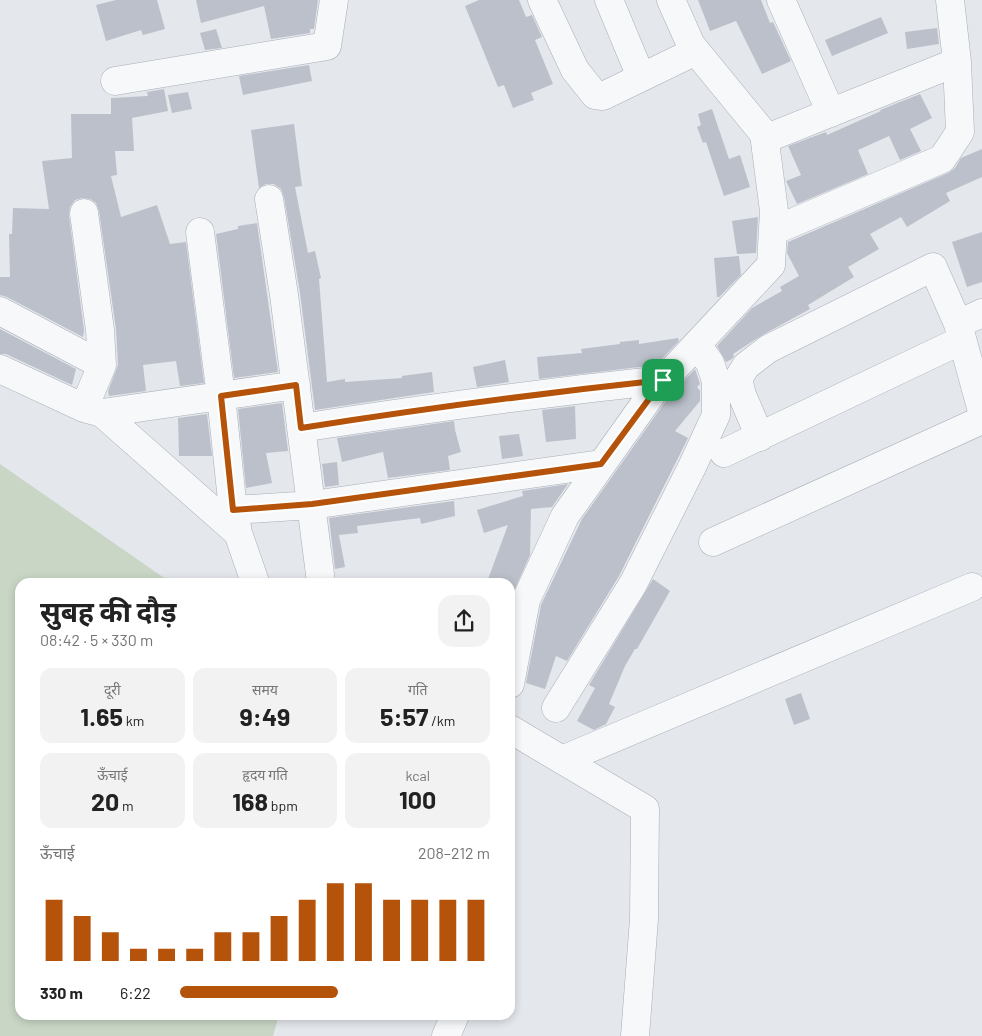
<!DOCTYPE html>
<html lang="hi">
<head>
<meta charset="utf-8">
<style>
  body { margin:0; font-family:Barlow,"Noto Sans Devanagari",sans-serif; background:#f2f2f2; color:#222; height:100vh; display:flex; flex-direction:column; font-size:19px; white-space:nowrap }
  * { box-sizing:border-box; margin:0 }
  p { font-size:16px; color:#767676 }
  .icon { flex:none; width:28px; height:28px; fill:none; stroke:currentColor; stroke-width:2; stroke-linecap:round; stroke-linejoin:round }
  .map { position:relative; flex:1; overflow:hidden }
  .side { position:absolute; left:15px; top:578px; width:500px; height:442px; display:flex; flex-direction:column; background:#fff; border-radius:15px; box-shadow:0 2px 8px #0003 }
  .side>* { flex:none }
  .pin { position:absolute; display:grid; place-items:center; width:42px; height:42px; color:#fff; margin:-21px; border-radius:10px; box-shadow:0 2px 8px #0006 }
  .round { display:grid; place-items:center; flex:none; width:52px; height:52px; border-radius:15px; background:#f2f2f2 }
  .summary { display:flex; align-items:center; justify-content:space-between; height:85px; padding:0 25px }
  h1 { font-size:28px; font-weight:700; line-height:38px }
  .figures { display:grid; grid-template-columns:repeat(3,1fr); gap:8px; height:85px; padding:5px 25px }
  .figures div { display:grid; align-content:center; border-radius:12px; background:#f2f2f2; text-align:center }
  .figures b { font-size:25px; font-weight:700 }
  .figures small { font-size:14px; font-weight:400 }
  .figures p { font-size:14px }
  .chart { height:140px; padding:10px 25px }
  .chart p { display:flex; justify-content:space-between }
  .chart svg { width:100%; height:90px; margin-top:5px; stroke:#b45309; stroke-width:6 }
  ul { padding:0 25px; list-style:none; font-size:16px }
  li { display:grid; grid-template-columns:80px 60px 1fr; align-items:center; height:38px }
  li i { height:12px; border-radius:6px; background:#b45309 }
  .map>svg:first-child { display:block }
  .green { fill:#c9d6c5 }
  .building { fill:#bbc0ca }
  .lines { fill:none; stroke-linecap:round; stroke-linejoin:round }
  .minor-casing { stroke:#a9aeb7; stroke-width:29 }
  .minor { stroke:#f7f8fa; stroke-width:28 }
  .route-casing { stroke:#fff; stroke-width:10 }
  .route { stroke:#b45309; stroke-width:6 }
</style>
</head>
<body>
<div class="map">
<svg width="982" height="1036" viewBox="0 0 982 1036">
  <rect width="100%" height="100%" fill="#e4e7ec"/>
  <path class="green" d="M 0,464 L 170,582 L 20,582 L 20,1015 L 279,1015 L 273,1036 L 0,1036 Z"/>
  <path class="building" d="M 116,0 L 157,0 L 165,29 L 143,35 L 141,30 L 106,41 L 96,5 Z
    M 196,0 L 318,0 L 314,29 L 310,29 L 310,33 L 271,39 L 264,6 L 201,23 Z
    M 479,0 L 519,0 L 526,17 L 532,15 L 542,37 L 535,40 L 553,84 L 531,93 L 534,100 L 513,108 L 504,85 L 498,87 L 465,6 Z
    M 698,0 L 761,0 L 770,23 L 773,22 L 791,61 L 762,74 L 736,21 L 710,31 Z
    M 881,17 L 888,33 L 832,56 L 825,40 Z
    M 937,28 L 939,44 L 907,49 L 905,32 Z
    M 216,29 L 222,48 L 205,50 L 200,33 Z
    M 309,65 L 312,81 L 243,95 L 239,76 Z
    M 164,89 L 168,111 L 132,118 L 134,151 L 115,151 L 117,175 L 111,176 L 121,217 L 157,205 L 170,244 L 186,242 L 204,383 L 180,386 L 176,361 L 143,365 L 146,391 L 109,396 L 108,391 L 118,365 L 116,329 L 99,211 L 96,203 L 90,199 L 82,198 L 75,200 L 70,207 L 69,215 L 84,330 L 83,337 L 7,297 L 0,295 L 0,277 L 10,277 L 9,234 L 12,234 L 13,208 L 49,209 L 42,161 L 72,158 L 71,114 L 111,114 L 111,98 L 148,96 L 147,92 Z
    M 188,92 L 192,109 L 172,113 L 168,95 Z
    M 920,94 L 932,118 L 910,129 L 921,151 L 900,160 L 889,136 L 858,150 L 868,174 L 797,204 L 786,181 L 801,175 L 788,146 L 826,132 L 827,135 L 881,111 L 880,110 Z
    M 712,109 L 729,159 L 740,155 L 750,187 L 724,196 L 706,142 L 703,143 L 697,127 L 701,125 L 698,114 Z
    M 294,124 L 302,186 L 295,187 L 308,253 L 315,251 L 321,278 L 319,279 L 327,382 L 345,379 L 345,382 L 402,378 L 402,376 L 432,372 L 434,392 L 315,410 L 300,293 L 284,197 L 281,189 L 274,184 L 266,184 L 259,188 L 251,130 Z
    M 982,149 L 982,177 L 946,193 L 950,201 L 907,227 L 901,217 L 870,234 L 879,249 L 848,267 L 854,277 L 808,305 L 810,309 L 759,337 L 733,354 L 734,356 L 732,359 L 726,362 L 717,346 L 752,308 L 782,291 L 780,287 L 799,276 L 787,253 L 788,242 L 948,173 L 955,168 L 961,158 Z
    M 758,217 L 756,253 L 737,254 L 732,221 Z
    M 257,223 L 278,372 L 234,378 L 216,234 L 238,229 L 238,226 Z
    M 982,232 L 982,282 L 967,287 L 952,242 Z
    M 739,256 L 741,275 L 719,297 L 717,297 L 714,258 Z
    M 0,329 L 76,369 L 72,385 L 6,354 L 0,354 Z
    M 678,338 L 679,341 L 656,365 L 539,379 L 537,357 L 582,353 L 581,349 L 620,344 L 620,342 L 639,340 L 639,344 Z
    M 505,360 L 509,382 L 477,387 L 473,367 Z
    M 695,369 L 700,384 L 697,387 L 700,391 L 700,401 L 675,431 L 688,438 L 619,576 L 567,661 L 556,656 L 545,689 L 526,683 L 541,605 L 582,519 L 668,398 Z
    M 282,403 L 288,451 L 266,453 L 272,483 L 246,488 L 238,409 Z
    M 575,406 L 576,439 L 546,442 L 542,410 Z
    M 207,414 L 212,456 L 179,456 L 178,418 Z
    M 454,421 L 455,430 L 461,452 L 448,456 L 450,470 L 388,478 L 383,452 L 342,462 L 337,438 Z
    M 519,434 L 523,456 L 502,459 L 499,436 Z
    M 337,462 L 339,485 L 325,487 L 322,464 Z
    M 568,484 L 552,507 L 531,509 L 530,555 L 510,600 L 510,582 L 487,582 L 508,525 L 484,533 L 477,510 L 523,496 L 522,491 Z
    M 454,501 L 455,516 L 421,524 L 420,518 L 357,526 L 358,533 L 339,535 L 345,567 L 335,569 L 329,518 Z
    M 653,579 L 670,591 L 637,649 L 635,649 L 625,666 L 609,704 L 615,707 L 606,724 L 594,730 L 577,721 L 595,688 L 589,685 Z
    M 801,693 L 810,719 L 794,725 L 785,699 Z"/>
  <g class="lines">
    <defs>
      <path id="minor" d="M 542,0 L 575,70 L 595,95 L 603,96 L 696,51
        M 609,0 L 641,77
        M 781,0 L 831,113
        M 115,81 L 327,46 L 334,0
        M 765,139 L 957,62
        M 269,199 L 284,295 L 321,582
        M 773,231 L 942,159 L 960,132 L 957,62 L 950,0
        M 200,232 L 221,396 L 233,510 L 237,527
        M 0,311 L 102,365
        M 958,324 L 982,313
        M 0,369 L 84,408 L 102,413 L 238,533 L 255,582
        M 84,408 L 102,365 L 100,330 L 84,213
        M 102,413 L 296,385
        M 301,428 C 422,409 542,393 663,380
        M 760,437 L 742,395 L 738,379 L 746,366 L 768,349 L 933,267 L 958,324 L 982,411
        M 724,453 L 962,340
        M 233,510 L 312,505 L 601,464
        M 713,542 L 982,420
        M 510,684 L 526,600 L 565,516 L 656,388 L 771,265 L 774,211 L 764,134 L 691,45 L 671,0
        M 556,708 L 633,584 L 692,467 L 716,415 L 716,381 L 710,363 L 697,345
        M 510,729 L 645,809 L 644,919 L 635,1036
        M 562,760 L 972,587
        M 446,1036 L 455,1015"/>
    </defs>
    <use href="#minor" class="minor-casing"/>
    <use href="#minor" class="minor"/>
  </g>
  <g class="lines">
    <defs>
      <path id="route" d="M 663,380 L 601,464 L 312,504 L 233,510 L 221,396 L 296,385 L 301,428 C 422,409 542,393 663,380 Z"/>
    </defs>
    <use href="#route" class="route-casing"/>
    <use href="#route" class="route"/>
  </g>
</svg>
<div class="pin" style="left:663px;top:380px;background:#1e9e55"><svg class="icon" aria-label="arrive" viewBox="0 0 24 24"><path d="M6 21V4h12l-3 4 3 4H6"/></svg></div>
<section class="side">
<div class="summary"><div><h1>सुबह की दौड़</h1><p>08:42 · 5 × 330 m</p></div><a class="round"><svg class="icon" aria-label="share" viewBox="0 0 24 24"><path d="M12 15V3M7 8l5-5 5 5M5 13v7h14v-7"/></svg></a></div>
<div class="figures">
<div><p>दूरी</p><b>1.65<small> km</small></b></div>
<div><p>समय</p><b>9:49</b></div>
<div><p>गति</p><b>5:57<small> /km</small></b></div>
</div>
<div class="figures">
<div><p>ऊँचाई</p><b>20<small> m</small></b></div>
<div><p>हृदय गति</p><b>168<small> bpm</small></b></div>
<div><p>kcal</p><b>100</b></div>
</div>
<div class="chart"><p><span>ऊँचाई</span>208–212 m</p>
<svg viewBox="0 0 160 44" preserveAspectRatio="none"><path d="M5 44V14M15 44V22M25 44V30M35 44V38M45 44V38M55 44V38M65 44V30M75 44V30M85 44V22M95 44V14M105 44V6M115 44V6M125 44V14M135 44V14M145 44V14M155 44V14"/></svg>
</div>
<ul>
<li><b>330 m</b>6:22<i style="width:51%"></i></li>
</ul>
</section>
</div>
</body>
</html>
